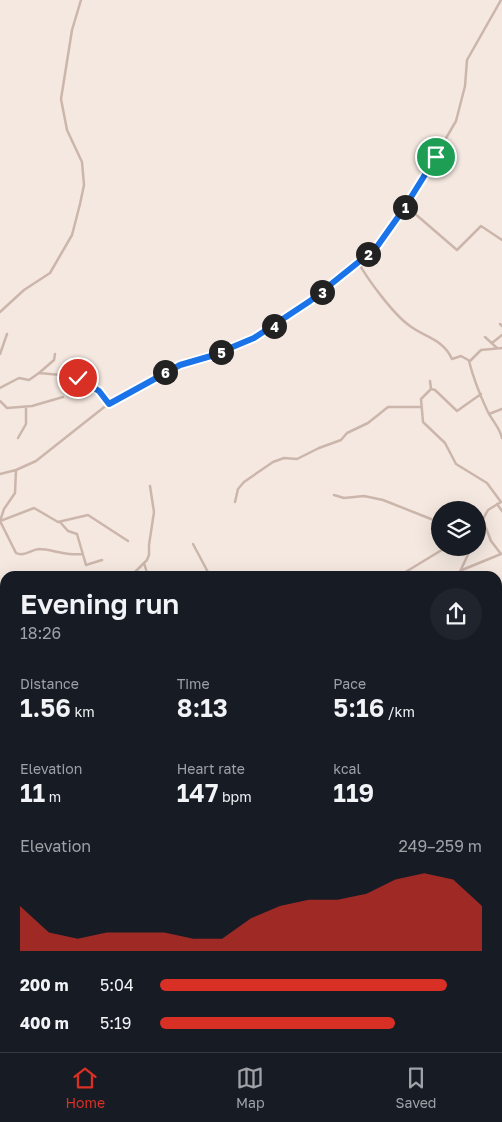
<!DOCTYPE html>
<html lang="en">
<head>
<meta charset="utf-8">
<style>
  body { margin:0; font-family:"Golos Text",sans-serif; background:#20242c; color:#f1f3f6; height:100vh; display:flex; flex-direction:column; font-size:19px; white-space:nowrap }
  * { box-sizing:border-box; margin:0 }
  p { font-size:16px; color:#9ea1a6 }
  .icon { flex:none; width:28px; height:28px; fill:none; stroke:currentColor; stroke-width:2; stroke-linecap:round; stroke-linejoin:round }
  .map { position:relative; flex:1; overflow:hidden }
  .panel { position:absolute; left:0px; top:571px; width:502px; height:481px; display:flex; flex-direction:column; background:#171b24; border-radius:15px 15px 0 0; box-shadow:0 5px 20px #0002 }
  .panel>* { flex:none }
  .fabs { position:absolute; left:431px; top:501px; display:grid; gap:10px }
  .fabs a { display:grid; place-items:center; width:55px; height:55px; border-radius:50%; background:#171b24; box-shadow:0 5px 20px #0002; font-size:25px }
  .pin { position:absolute; display:grid; place-items:center; width:42px; height:42px; color:#fff; margin:-21px; border:2px solid #fff; border-radius:50%; box-shadow:0 1px 5px #0007 }
  .km { position:absolute; width:25px; height:25px; margin:-12px; border-radius:50%; background:#222; color:#fff; font-size:14px; line-height:25px; text-align:center }
  .round { display:grid; place-items:center; flex:none; width:52px; height:52px; border-radius:26px; background:#20242c }
  .summary { display:flex; align-items:center; justify-content:space-between; height:85px; padding:0 20px }
  h1 { font-size:28px; font-weight:600; line-height:38px }
  .figures { display:grid; grid-template-columns:repeat(3,1fr); gap:8px; height:85px; padding:5px 20px }
  .figures div { display:grid; align-content:center }
  .figures b { font-size:25px; font-weight:600 }
  .figures small { font-size:14px; font-weight:400 }
  .figures p { font-size:14px }
  .chart { height:140px; padding:10px 20px }
  .chart p { display:flex; justify-content:space-between }
  .chart svg { width:100%; height:90px; margin-top:5px; fill:#d93025; opacity:.7 }
  ul { padding:0 20px; list-style:none; font-size:16px }
  li { display:grid; grid-template-columns:80px 60px 1fr; align-items:center; height:38px }
  li i { height:12px; border-radius:6px; background:#d93025 }
  .tabs { display:flex; justify-content:space-around; align-items:center; height:70px; border-top:1px solid #363941; background:#171b24; font-size:14px; color:#9ea1a6 }
  .tabs a { display:grid; justify-items:center; gap:2px }
  .tabs .active { color:#d93025 }
  .map>svg:first-child { display:block }
  .lines { fill:none; stroke-linecap:round; stroke-linejoin:round }
  .stream { stroke:#7eb1ac; stroke-width:1 }
  .river { stroke:#7eb1ac; stroke-width:4 }
  .minor { stroke:#ccb6ab; stroke-width:2.5 }
  .highway { stroke:#5b4641; stroke-width:5 }
  .route-casing { stroke:#fff; stroke-width:10 }
  .route { stroke:#1a73e8; stroke-width:6 }
</style>
</head>
<body>
<div class="map">
<svg width="502" height="1052" viewBox="0 0 502 1052">
  <rect width="100%" height="100%" fill="#f4e8e0"/>
  <g class="lines">
    <path class="stream" d="M 0,979 L 5,977"/>
    <path class="river" d="M 440,1048 L 447,1052
      M 318,1052 L 321,1048
      M 364,1052 L 365,1048
      M 425,1052 L 433,1048"/>
    <path class="minor" d="M 406,206 L 457,250 L 481,226 L 502,240
      M 358,262 C 368,280 394,315 410,326 C 426,338 443,339 452,359 L 461,356 L 470,361 L 481,350 L 502,348
      M 0,312 L 24,290 L 50,273 L 72,235 L 80,204 L 84,185 L 82,162 L 67,130 L 61,99 L 72,30 L 81,0
      M 500,324 L 502,326
      M 485,337 L 497,348
      M 492,343 L 502,335
      M 0,354 L 7,334
      M 469,361 C 473,377 480,395 487,410 C 492,421 499,426 502,438
      M 39,373 L 54,360 L 55,354
      M 430,381 L 431,389 L 421,399 L 423,422 L 445,443 L 456,464 L 487,483 L 501,502
      M 0,388 L 19,378 L 29,380 L 39,373 L 72,376 L 84,381 L 99,391 L 109,404
      M 431,389 L 435,390 L 457,411 L 481,394
      M 0,401 L 7,408 L 32,406 L 63,397
      M 489,414 L 502,409
      M 18,438 L 26,424 L 26,407
      M 16,470 L 15,493 L 4,509 L 0,521 L 16,553 C 24,557 30,550 39,549 C 51,549 66,556 82,554
      M 0,474 L 16,470 L 36,461 L 108,404 L 160,375 L 180,365 L 236,346 L 267,332 L 320,293 L 376,248 L 413,195 L 456,121 L 465,86 L 467,60 L 501,0
      M 334,495 L 344,498 L 364,496 L 383,500 L 431,519 L 440,524
      M 235,502 L 238,489 L 244,482 L 273,462 L 284,458 L 297,459 L 319,448 L 341,440 L 347,433 L 368,423 L 388,407 L 421,407
      M 497,504 L 502,511
      M 482,518 L 491,541 L 501,554
      M 0,521 L 34,508 L 58,522 L 88,515 L 128,541
      M 60,522 L 68,531 L 77,534 L 86,565 L 102,560
      M 478,528 L 488,510 L 501,502
      M 193,544 L 210,576
      M 144,563 L 148,576
      M 462,570 L 501,554
      M 131,576 L 147,560 L 149,555 L 149,545 L 154,512 L 150,486
      M 399,576 L 445,548
      M 458,576 L 471,548
      M 0,597 L 5,600
      M 0,633 L 5,630
      M 498,633 L 502,633
      M 498,652 L 502,653
      M 0,664 L 5,658
      M 498,673 L 502,673
      M 0,705 L 5,705
      M 498,729 L 502,721
      M 0,756 L 5,756
      M 0,771 L 5,772
      M 498,780 L 502,775
      M 498,791 L 502,791
      M 0,795 L 5,797
      M 0,811 L 5,812
      M 0,855 L 5,863
      M 498,857 L 502,857
      M 0,869 L 5,865
      M 0,891 L 5,890
      M 498,901 L 502,901
      M 498,913 L 502,913
      M 498,928 L 498,931
      M 0,938 L 5,935
      M 498,939 L 502,943
      M 498,965 L 502,963
      M 0,973 L 5,971
      M 498,1003 L 502,991
      M 0,1010 L 5,1010
      M 0,1025 L 5,1023
      M 0,1027 L 5,1037
      M 69,1048 L 73,1052
      M 126,1048 L 139,1052
      M 166,1048 L 167,1052
      M 264,1048 L 264,1052
      M 376,1048 L 377,1052
      M 469,1048 L 471,1052
      M 7,1052 L 10,1048
      M 25,1052 L 31,1048
      M 149,1052 L 150,1048
      M 213,1052 L 218,1048
      M 297,1052 L 299,1048
      M 337,1052 L 340,1048
      M 400,1052 L 413,1048"/>
    <path class="highway" d="M 498,745 L 502,735
      M 0,1016 L 5,1014"/>
  </g>
  <g class="lines">
    <defs>
      <path id="route" d="M 78,378 L 99,391 L 109,404 L 180,365 L 211,356 L 254,338 L 310,301 L 376,248 L 403,210 L 436,157"/>
    </defs>
    <use href="#route" class="route-casing"/>
    <use href="#route" class="route"/>
  </g>
</svg>
<div class="fabs">
<a><svg class="icon" aria-label="layers" viewBox="0 0 24 24"><path d="M12 4l9 5-9 5-9-5zM3 14l9 5 9-5"/></svg></a>
</div>
<div class="pin" style="left:436px;top:157px;background:#1e9e55"><svg class="icon" aria-label="arrive" viewBox="0 0 24 24"><path d="M6 21V4h12l-3 4 3 4H6"/></svg></div>
<div class="pin" style="left:78px;top:378px;background:#d93025"><svg class="icon" aria-label="check" viewBox="0 0 24 24"><path d="M5 12l5 5 9-10"/></svg></div>
<b class="km" style="left:405px;top:207px">1</b>
<b class="km" style="left:368px;top:254px">2</b>
<b class="km" style="left:322px;top:292px">3</b>
<b class="km" style="left:274px;top:326px">4</b>
<b class="km" style="left:221px;top:352px">5</b>
<b class="km" style="left:165px;top:372px">6</b>
<section class="panel">
<div class="summary"><div><h1>Evening run</h1><p>18:26</p></div><a class="round"><svg class="icon" aria-label="share" viewBox="0 0 24 24"><path d="M12 15V3M7 8l5-5 5 5M5 13v7h14v-7"/></svg></a></div>
<div class="figures">
<div><p>Distance</p><b>1.56<small> km</small></b></div>
<div><p>Time</p><b>8:13</b></div>
<div><p>Pace</p><b>5:16<small> /km</small></b></div>
</div>
<div class="figures">
<div><p>Elevation</p><b>11<small> m</small></b></div>
<div><p>Heart rate</p><b>147<small> bpm</small></b></div>
<div><p>kcal</p><b>119</b></div>
</div>
<div class="chart"><p><span>Elevation</span>249–259 m</p>
<svg viewBox="0 0 160 44" preserveAspectRatio="none"><path d="M0 44V22L10 35L20 38L30 35L40 35L50 35L60 38L70 38L80 28L90 22L100 19L110 19L120 16L130 9L140 6L150 9L160 22V44z"/></svg>
</div>
<ul>
<li><b>200 m</b>5:04<i style="width:89%"></i></li>
<li><b>400 m</b>5:19<i style="width:73%"></i></li>
</ul>
</section>
</div>
<nav class="tabs">
<a class="active"><svg class="icon" aria-label="home" viewBox="0 0 24 24"><path d="M3 11l9-7 9 7M6 9v11h12V9"/></svg>Home</a>
<a><svg class="icon" aria-label="map" viewBox="0 0 24 24"><path d="M3 6l6-2 6 2 6-2v14l-6 2-6-2-6 2zM9 4v14M15 6v14"/></svg>Map</a>
<a><svg class="icon" aria-label="saved" viewBox="0 0 24 24"><path d="M7 4h10v16l-5-4-5 4z"/></svg>Saved</a>
</nav>
</body>
</html>
